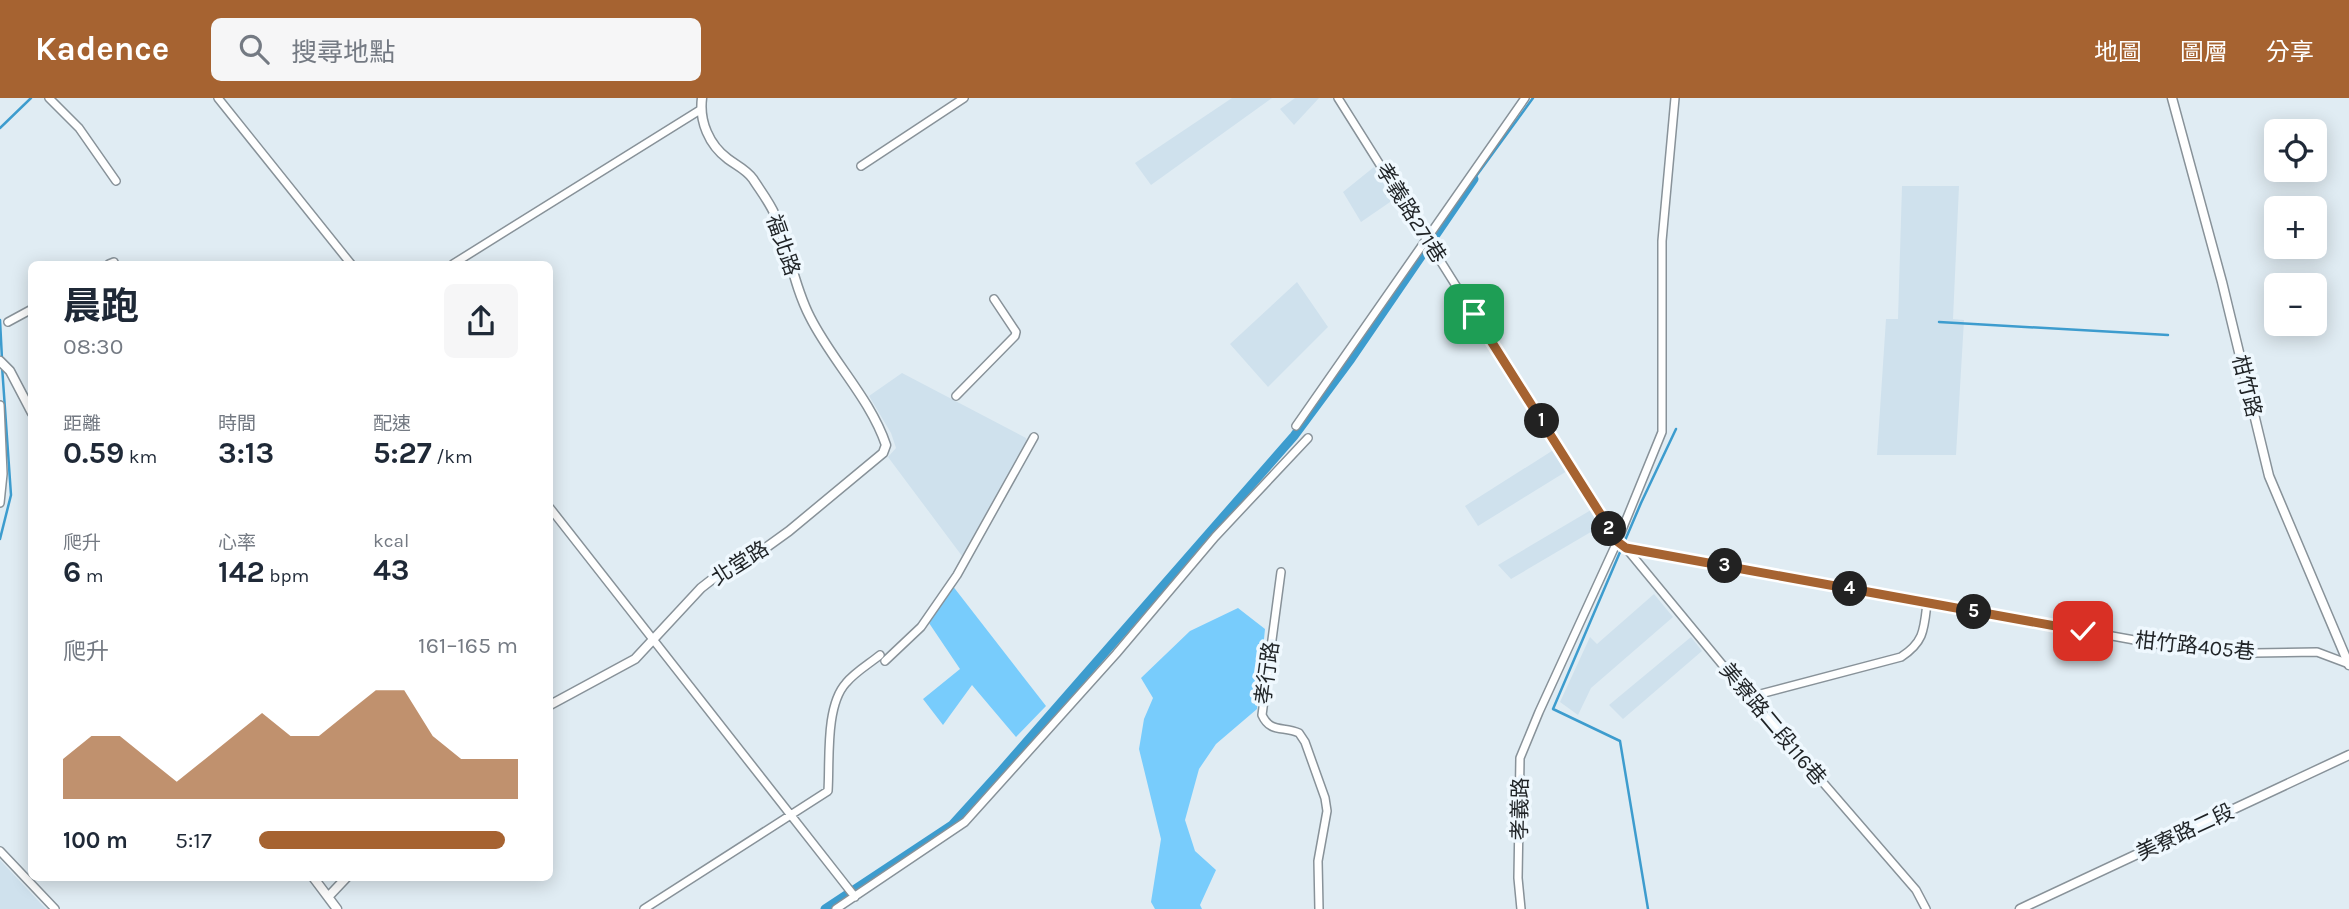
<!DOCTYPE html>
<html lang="zh-TW">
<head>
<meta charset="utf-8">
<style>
  body { margin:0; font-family:Karla,"Noto Sans TC",sans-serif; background:#f6f6f7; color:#1f2937; height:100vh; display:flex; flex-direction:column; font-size:26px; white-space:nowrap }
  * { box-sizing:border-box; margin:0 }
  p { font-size:23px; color:#747a83 }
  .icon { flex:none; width:38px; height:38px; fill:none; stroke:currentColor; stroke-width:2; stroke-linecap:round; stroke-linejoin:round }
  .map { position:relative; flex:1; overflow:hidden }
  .details { position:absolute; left:28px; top:163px; width:525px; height:620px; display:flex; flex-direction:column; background:#fff; border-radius:10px; box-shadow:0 4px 18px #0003 }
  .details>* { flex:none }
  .controls { position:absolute; left:2264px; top:21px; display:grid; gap:14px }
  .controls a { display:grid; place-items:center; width:63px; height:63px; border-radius:10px; background:#fff; box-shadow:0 4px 18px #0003; font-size:35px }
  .pin { position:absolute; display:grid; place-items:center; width:60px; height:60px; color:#fff; margin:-30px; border-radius:14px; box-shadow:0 4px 10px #0006 }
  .km { position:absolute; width:35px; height:35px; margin:-18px; border-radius:50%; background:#222; color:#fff; font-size:19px; line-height:35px; text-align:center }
  .round { display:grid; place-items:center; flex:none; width:74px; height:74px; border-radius:10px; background:#f6f6f7 }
  .headline { display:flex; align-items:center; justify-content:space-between; height:119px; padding:0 35px }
  h1 { font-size:38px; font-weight:700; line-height:52px }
  .stats { display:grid; grid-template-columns:repeat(3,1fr); gap:10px; height:119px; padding:7px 35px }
  .stats div { display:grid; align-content:center }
  .stats b { font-size:30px; font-weight:700 }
  .stats small { font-size:19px; font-weight:400 }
  .stats p { font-size:19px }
  .chart { height:196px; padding:14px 35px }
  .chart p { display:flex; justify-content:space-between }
  .chart svg { width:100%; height:126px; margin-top:7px; fill:#a66331; opacity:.7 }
  ul { padding:0 35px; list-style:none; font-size:23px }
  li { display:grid; grid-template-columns:112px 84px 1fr; align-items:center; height:52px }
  li i { height:18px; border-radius:9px; background:#a66331 }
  header { display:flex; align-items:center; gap:42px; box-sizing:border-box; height:98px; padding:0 35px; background:#a66331; color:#fff }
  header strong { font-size:33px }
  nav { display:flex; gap:38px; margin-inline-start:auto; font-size:24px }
  .search { width:490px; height:63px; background:#f6f6f7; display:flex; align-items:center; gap:18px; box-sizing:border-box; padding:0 24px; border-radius:10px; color:#747a83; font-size:26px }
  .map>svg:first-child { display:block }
  .built { fill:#cfe1ed }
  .green { fill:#78ccfc }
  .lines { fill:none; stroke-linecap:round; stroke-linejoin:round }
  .stream { stroke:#3d9cce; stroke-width:2.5 }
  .canal { stroke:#3d9cce; stroke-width:9 }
  .minor-casing { stroke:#889299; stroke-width:10 }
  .tertiary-casing { stroke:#889299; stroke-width:11 }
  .minor { stroke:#fff; stroke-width:7 }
  .tertiary { stroke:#fff; stroke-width:8 }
  .route-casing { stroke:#fff; stroke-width:14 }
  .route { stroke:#a66331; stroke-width:9 }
  .labels { text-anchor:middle; stroke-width:7; stroke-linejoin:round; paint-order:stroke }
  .street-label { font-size:21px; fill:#1f2326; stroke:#eff8fe }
</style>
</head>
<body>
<header>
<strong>Kadence</strong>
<div class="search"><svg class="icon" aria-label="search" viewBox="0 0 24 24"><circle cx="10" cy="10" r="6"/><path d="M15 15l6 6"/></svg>搜尋地點</div>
<nav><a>地圖</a><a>圖層</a><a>分享</a></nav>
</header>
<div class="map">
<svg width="2349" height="811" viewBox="0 0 2349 811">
  <rect width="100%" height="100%" fill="#e0ecf3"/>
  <path class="built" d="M 1232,0 L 1272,0 L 1151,87 L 1135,65 Z
    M 1295,0 L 1319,0 L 1294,27 L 1280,11 Z
    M 1374,69 L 1393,102 L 1361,124 L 1343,94 Z
    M 1902,88 L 1959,88 L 1953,221 L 1964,222 L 1956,357 L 1877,357 L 1886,221 L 1898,221 Z
    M 1297,184 L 1328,229 L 1268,289 L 1230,246 Z
    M 902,275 L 1026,340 L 1027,344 L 962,458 L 888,359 L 896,350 L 891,335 L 869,298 Z
    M 1555,351 L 1567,373 L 1478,428 L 1465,408 Z
    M 1591,412 L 1601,428 L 1511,481 L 1498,467 Z
    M 1654,496 L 1673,519 L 1591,590 L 1578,617 L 1560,604 L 1590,539 L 1597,546 Z
    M 1691,539 L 1702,553 L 1623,621 L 1609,607 Z
    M 0,762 L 46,811 L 0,811 Z"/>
  <path class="green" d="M 952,487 L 1046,608 L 1016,639 L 972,587 L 943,627 L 923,601 L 960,571 L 929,525 Z
    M 1238,510 L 1265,531 L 1257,611 L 1216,646 L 1199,671 L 1185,722 L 1195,753 L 1216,772 L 1200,807 L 1202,811 L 1155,811 L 1151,804 L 1161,741 L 1139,651 L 1144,621 L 1153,600 L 1141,580 L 1190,533 Z"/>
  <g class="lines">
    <path class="stream" d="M 0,30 L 31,0
      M 1474,81 L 1533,0
      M 0,222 L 2,261
      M 1939,224 L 2168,237
      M 0,441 L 11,397 L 2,268
      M 1648,811 L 1620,643 L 1553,611 L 1641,405 L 1676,331"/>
    <path class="canal" d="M 825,811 L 952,727 L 1001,673 L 1294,338 L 1351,261 L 1474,81"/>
    <defs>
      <path id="minor" d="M 49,0 L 79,30 L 116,83
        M 218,0 L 351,166
        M 1338,0 L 1617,444 L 1626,450 L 1749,599 L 1916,792 L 1926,811
        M 861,68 L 964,0
        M 109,166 L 114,164
        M 453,166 L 700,12
        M 8,224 L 32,211
        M 956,298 L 1015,238 L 1016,234 L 994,201
        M 0,307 L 3,376 L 0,405
        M 1296,328 L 1525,0
        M 550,410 L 855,799
        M 1626,450 L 2162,547 L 2254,555 L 2317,554 L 2349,566
        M 1281,474 L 1262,617 C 1270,635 1283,628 1299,635 L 1305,644 L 1325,700 L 1327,713 L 1318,763 L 1319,811
        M 885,563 L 921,529 L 957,477 L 1034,339
        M 1749,599 L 1901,559 C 1924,544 1924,532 1927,505
        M 0,753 L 55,811
        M 644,811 L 828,693 C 830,663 825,608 846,585 C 855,574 869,566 880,557
        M 836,811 L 965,724 L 1116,556 L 1215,439 L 1308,340
        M 1521,811 L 1518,780 L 1520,660 L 1539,614 L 1617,444 L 1662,334 L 1662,143 L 1675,0"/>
      <path id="tertiary" d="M 2172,0 L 2222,184 L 2269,378 L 2349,567
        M 0,263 L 10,273 L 32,315
        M 550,607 L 635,561 L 701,490 L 728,469 L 764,451 L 789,433 L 883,355 L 886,347 C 870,300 832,263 810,219 C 793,186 789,150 775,117 C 770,105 760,92 753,81 C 747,72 736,67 728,61 C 709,47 699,23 702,0
        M 313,779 L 337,811
        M 329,798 L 347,779
        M 2020,811 L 2349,657"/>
    </defs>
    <use href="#minor" class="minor-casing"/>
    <use href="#tertiary" class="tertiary-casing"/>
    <use href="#minor" class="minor"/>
    <use href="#tertiary" class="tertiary"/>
  </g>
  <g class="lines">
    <defs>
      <path id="route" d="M 1474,216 L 1618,444 L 1626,450 L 2083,533"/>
    </defs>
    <use href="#route" class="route-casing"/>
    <use href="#route" class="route"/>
  </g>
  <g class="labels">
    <g class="street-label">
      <text transform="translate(1411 115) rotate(58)" y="7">孝義路271巷</text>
      <text transform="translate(783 147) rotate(71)" y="7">福北路</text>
      <text transform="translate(2247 288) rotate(76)" y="7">柑竹路</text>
      <text transform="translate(740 465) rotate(-32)" y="7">北堂路</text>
      <text transform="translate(2195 548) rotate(6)" y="7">柑竹路405巷</text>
      <text transform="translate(1267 575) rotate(-82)" y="7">孝行路</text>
      <text transform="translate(1773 626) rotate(50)" y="7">美寮路二段116巷</text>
      <text transform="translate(1520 711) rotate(-89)" y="7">孝義路</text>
      <text transform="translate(2185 734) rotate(-25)" y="7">美寮路二段</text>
    </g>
  </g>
</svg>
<div class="controls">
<a><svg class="icon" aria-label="locate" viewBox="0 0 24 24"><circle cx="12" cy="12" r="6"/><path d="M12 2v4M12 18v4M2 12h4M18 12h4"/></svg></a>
<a>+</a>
<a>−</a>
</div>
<div class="pin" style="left:1474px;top:216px;background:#1e9e55"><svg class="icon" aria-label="arrive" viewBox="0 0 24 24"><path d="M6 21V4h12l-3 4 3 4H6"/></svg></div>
<div class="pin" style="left:2083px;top:533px;background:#d93025"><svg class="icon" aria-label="check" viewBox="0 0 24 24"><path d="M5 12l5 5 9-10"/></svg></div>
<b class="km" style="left:1542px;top:323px">1</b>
<b class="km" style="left:1609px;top:431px">2</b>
<b class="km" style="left:1725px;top:468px">3</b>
<b class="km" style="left:1850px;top:491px">4</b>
<b class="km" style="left:1974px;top:514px">5</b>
<section class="details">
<div class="headline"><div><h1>晨跑</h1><p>08:30</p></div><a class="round"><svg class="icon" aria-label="share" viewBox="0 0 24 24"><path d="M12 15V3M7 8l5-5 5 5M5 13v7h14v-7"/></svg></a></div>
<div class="stats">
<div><p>距離</p><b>0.59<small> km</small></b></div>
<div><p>時間</p><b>3:13</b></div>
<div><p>配速</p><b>5:27<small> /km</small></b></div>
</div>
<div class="stats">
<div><p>爬升</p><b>6<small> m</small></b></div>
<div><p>心率</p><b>142<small> bpm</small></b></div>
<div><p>kcal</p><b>43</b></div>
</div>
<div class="chart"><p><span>爬升</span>161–165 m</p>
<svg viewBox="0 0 160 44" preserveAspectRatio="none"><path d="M0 44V30L10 22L20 22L30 30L40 38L50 30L60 22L70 14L80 22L90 22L100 14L110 6L120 6L130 22L140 30L150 30L160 30V44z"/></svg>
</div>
<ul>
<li><b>100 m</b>5:17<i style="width:95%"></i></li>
</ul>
</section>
</div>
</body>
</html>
